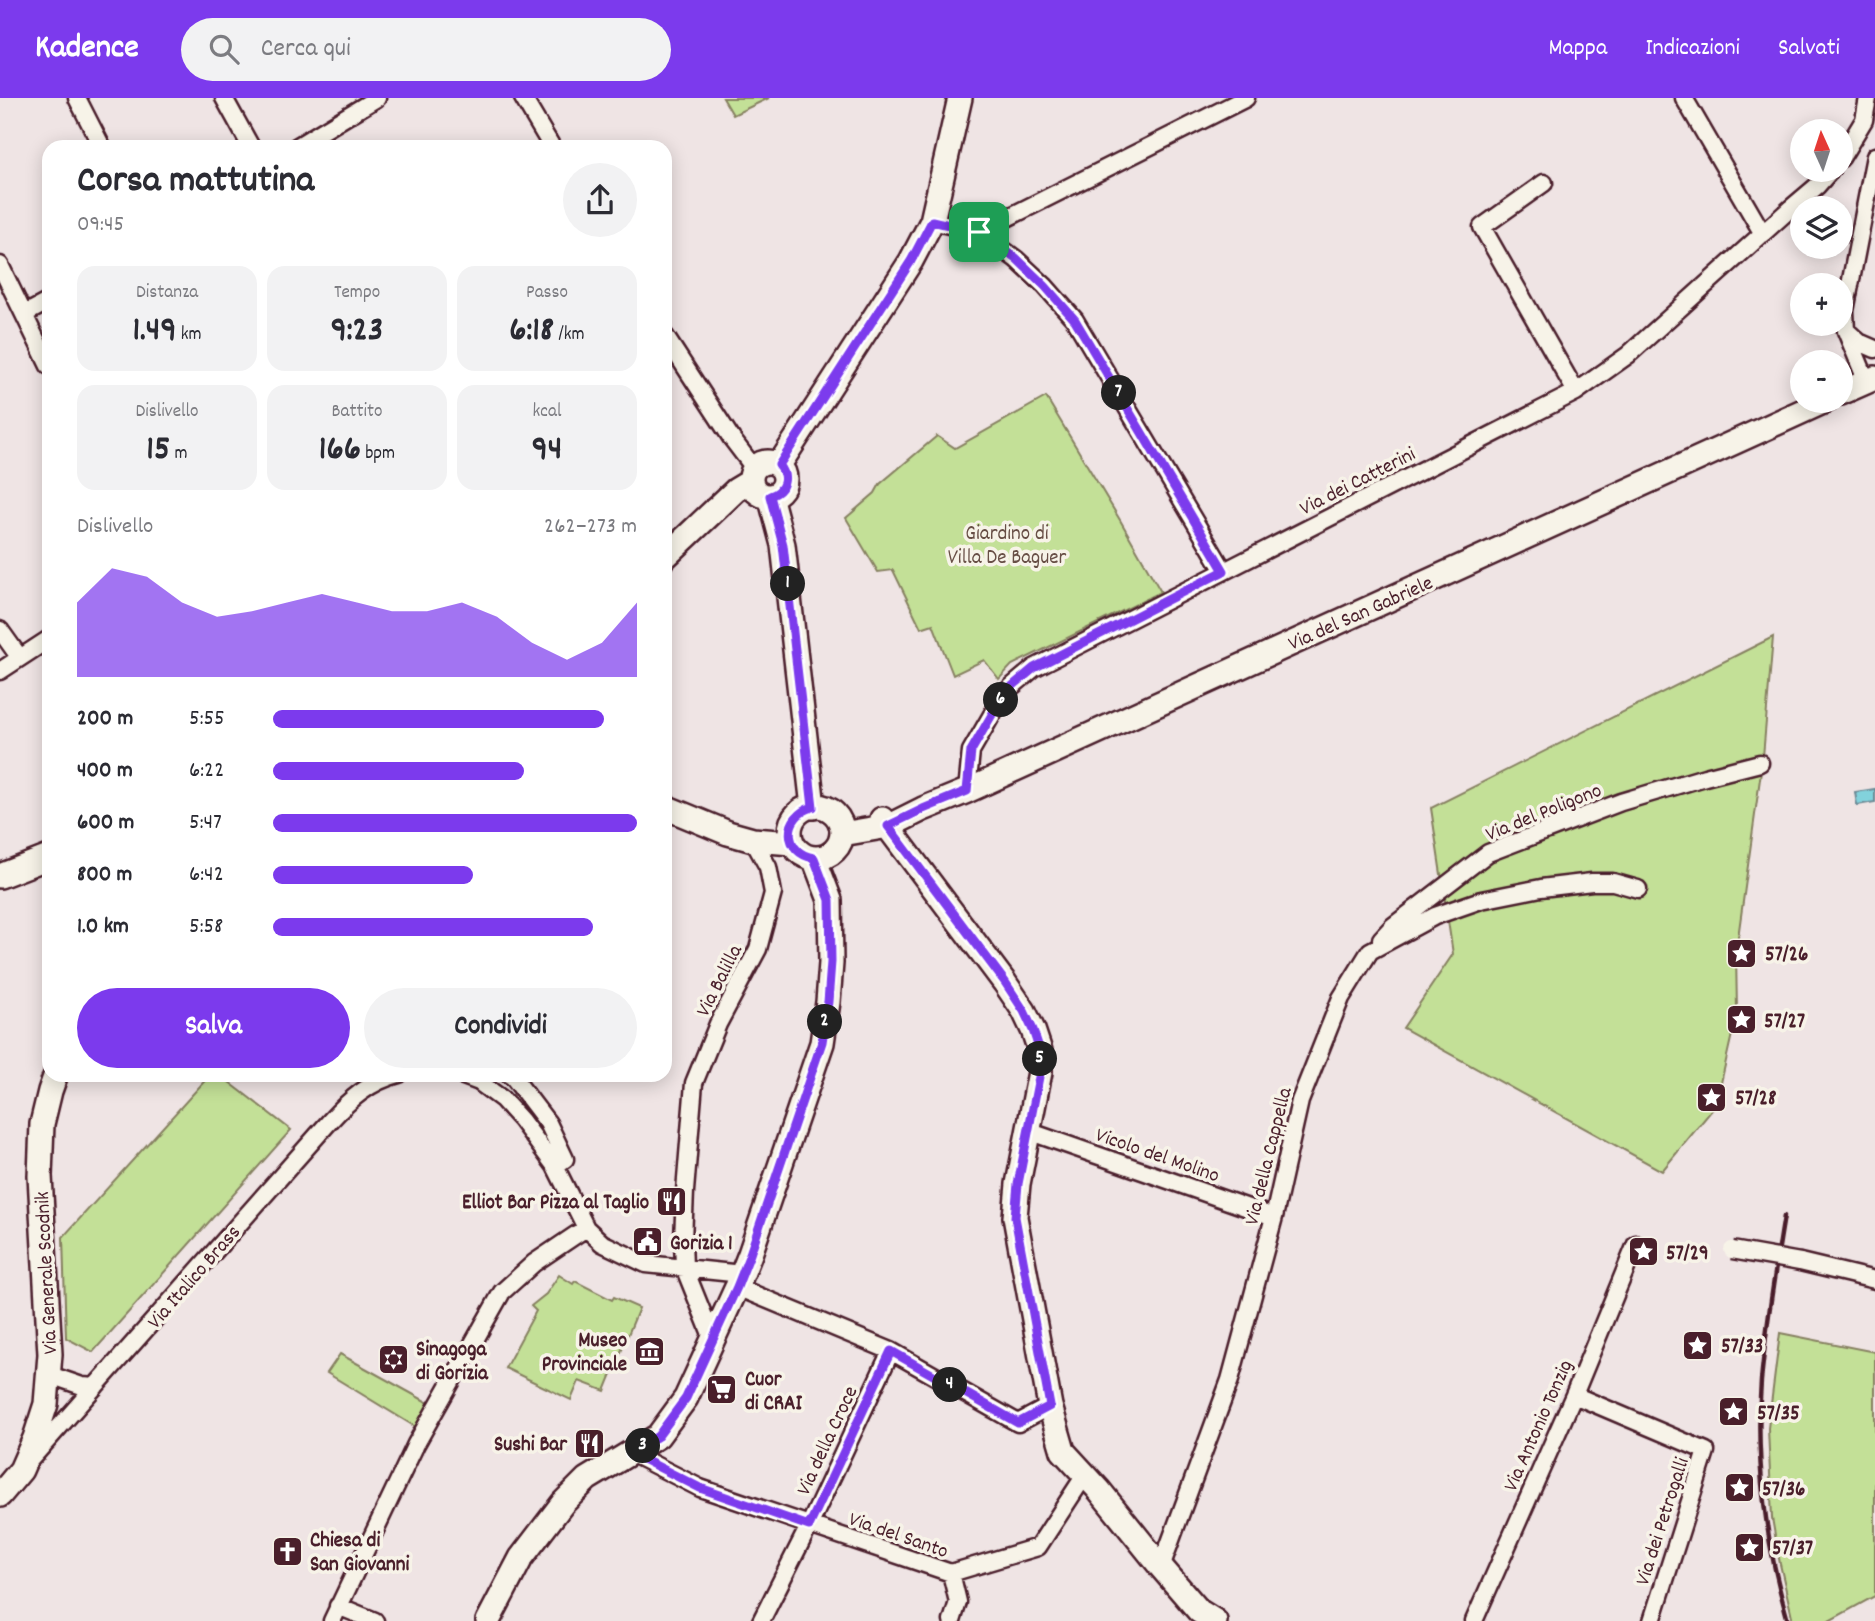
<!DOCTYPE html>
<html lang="it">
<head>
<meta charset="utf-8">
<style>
  body { margin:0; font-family:Dekko,sans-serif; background:#f2f2f3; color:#2b2b33; height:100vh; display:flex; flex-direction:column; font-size:26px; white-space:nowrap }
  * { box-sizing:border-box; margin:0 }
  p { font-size:23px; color:#7c7c81 }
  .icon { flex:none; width:38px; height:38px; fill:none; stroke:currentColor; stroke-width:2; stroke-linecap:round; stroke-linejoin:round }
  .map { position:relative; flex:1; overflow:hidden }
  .drawer { position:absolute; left:42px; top:42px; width:630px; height:942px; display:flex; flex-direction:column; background:#fff; border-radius:21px; box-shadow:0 4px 18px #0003 }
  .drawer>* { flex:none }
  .needle { width:46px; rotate:357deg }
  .buttons { position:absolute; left:1790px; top:21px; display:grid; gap:14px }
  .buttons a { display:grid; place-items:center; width:63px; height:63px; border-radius:50%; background:#fff; box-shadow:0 4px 18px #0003; font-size:35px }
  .pin { position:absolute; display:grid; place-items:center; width:60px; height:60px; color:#fff; margin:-30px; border-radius:14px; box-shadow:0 4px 10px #0006 }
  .km { position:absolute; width:35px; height:35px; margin:-18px; border-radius:50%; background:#222; color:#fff; font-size:19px; line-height:35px; text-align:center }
  .round { display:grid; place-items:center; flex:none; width:74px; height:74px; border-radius:37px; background:#f2f2f3 }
  .head { display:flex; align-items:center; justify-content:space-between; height:119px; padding:0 35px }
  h1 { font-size:38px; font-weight:700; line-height:52px }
  .metrics { display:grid; grid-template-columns:repeat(3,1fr); gap:10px; height:119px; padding:7px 35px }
  .metrics div { display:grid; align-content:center; border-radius:18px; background:#f2f2f3; text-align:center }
  .metrics b { font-size:35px; font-weight:700 }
  .metrics small { font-size:19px; font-weight:400 }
  .metrics p { font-size:19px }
  .chart { height:196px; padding:14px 35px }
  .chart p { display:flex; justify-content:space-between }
  .chart svg { width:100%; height:126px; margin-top:7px; fill:#7c3aed; opacity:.7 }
  .cta { display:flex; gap:14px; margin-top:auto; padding:14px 35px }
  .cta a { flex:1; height:80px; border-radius:42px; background:#7c3aed; color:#fff; font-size:28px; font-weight:700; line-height:80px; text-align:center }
  .cta a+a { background:#f2f2f3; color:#2b2b33 }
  ul { padding:0 35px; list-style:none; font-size:23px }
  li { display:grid; grid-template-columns:112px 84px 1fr; align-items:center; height:52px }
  li i { height:18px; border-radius:9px; background:#7c3aed }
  header { display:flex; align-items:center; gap:42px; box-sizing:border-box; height:98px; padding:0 35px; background:#7c3aed; color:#fff }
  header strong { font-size:33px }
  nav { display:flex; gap:38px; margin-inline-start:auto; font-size:24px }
  .search { width:490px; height:63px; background:#f2f2f3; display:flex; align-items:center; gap:18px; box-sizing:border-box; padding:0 24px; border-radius:38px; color:#7c7c81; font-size:26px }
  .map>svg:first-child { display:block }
  .green { fill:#c3e097; stroke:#868061; stroke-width:2 }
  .water { fill:#82d2dc; stroke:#6c8a95; stroke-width:2 }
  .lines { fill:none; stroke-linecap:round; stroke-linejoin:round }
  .street-casing { stroke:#4a1f2b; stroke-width:21 }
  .secondary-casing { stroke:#4a1f2b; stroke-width:28 }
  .street { stroke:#f7f3e8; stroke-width:16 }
  .secondary { stroke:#f7f3e8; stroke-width:23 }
  .rail { stroke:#4a1f2b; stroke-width:4.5 }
  .street-bridge-casing { stroke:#4a1f2b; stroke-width:21; stroke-linecap:butt }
  .street-bridge { stroke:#f7f3e8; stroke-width:16 }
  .route-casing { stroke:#fff; stroke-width:14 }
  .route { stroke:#7c3aed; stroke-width:9 }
  .labels { text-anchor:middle; stroke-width:7; stroke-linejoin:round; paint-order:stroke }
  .street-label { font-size:21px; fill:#4a1f2b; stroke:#f7f3e8 }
  .park-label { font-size:21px; fill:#684f46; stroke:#f7f3e8 }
  .poi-label { font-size:21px; font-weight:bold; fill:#4a1f2b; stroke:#f7f3e8; text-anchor:start }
</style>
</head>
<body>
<header>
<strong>Kadence</strong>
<div class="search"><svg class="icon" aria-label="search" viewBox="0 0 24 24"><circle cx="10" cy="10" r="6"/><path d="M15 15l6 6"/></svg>Cerca qui</div>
<nav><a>Mappa</a><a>Indicazioni</a><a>Salvati</a></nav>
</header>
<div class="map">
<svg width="1875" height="1523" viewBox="0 0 1875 1523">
  <rect width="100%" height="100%" fill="#efe4e4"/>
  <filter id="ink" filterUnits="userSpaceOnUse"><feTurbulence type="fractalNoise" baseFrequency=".0143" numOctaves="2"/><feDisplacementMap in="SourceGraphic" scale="14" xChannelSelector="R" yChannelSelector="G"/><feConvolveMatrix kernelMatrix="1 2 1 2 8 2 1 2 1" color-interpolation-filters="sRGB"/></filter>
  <g filter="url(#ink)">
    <path class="green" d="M 723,0 L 769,0 L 733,17 Z
      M 1046,299 L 1120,422 L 1161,494 L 1012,567 L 999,581 L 984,562 L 953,577 L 933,526 L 921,530 L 893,472 L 878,474 L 846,420 L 875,395 L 880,386 L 937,338 L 955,350 Z
      M 1773,539 L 1763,659 L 1736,854 L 1737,914 L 1716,1007 L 1662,1073 L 1403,930 L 1453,856 L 1431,710 Z
      M 210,977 L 220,977 L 291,1032 L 93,1254 L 66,1240 L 63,1139 Z
      M 559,1177 L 573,1186 L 575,1183 L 612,1202 L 614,1199 L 639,1210 L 605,1293 L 579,1283 L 571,1302 L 505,1270 L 536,1213 L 531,1208 L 546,1196 Z
      M 1780,1235 L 1875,1254 L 1875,1498 L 1829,1523 L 1793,1523 L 1780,1466 L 1772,1420 L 1769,1353 L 1768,1330 Z
      M 340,1256 L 436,1309 L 424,1334 L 327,1275 Z"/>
    <path class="water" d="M 1875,691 L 1875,704 L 1857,707 L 1855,694 Z"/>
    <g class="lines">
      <defs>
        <path id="street" d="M 77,0 L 102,49
          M 224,0 L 251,49
          M 523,0 L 552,49
          M 1684,0 L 1763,136
          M 296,49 L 377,0
          M 1841,60 L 1864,22 L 1868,0
          M 1544,85 L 1482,129 L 1576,294
          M 932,123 L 979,134 L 1016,161 L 1045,188 L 1075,222 L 1224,473
          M 979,134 L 1246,0
          M 0,167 L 49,268
          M 25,216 L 49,203
          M 1848,234 L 1859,244 L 1875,251
          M 665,238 L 732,341 L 754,370
          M 1867,284 L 1846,233 L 1845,213 L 1875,58
          M 0,532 L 20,560
          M 0,573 L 49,541
          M 967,693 L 971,653 L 997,608 L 1009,591 L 1034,570 L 1576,294 L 1628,257 L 1791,110 L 1817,88 L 1831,72
          M 1381,841 L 1393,828 L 1488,755 L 1621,704 L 1705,679 L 1760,665
          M 458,976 L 479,984 L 502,1001 L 521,1022 L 555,1068 L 586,1130 L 602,1145 L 646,1166 L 742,1176
          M 508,976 L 513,979 L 548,1025 L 565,1061 L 555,1068
          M 1028,1033 L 1274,1119
          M 1800,1164 L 1875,1182
          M 737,1189 L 891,1253 L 1018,1325 L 1050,1308
          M 713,1241 L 684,1169 L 683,1142 L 685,1093 L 694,985 L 718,926 L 758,851 L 773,795 L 768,769 L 753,742
          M 50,1277 L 82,1288 L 95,1289
          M 1574,1297 L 1706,1353 L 1652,1523
          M 631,1355 L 700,1390 L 951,1475 L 1038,1449 L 1085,1377
          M 30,1362 L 330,1023 C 349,1002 370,983 399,976
          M 1161,1469 L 1230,1282 L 1274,1119 L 1300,1003 L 1341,900 L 1370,853 L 1435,818 L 1481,802 L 1541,790 L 1592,784 L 1613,784 L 1638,791
          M 951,1475 L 958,1504 L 952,1523
          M 338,1508 L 375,1523
          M 332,1523 L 416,1346 L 502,1194 L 534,1165 L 586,1130
          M 761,1523 L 809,1428 L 891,1253
          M 1474,1523 L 1574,1297 L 1636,1146"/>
        <path id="secondary" d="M 1841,295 L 1875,280
          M751 381a17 17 0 1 1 34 0a17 17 0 1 1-34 0Z
          M 779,367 L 911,163 L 932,123 L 960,0
          M 770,398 L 783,447 L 813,709
          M 665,459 L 736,392 L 751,383
          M790 734a26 26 0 1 1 52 0a26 26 0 1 1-52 0Z
          M 665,709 L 728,735 L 753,742 L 792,745
          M 882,721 L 1005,885 L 1024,913 L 1033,932 L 1040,953 L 1040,974 L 1018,1086 L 1015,1119 L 1050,1308 L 1063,1353 L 1099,1392 L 1161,1469 L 1199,1513 L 1215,1523
          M 842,736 L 889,728 L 923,711 L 967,693 L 1825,303
          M 0,778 L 49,759
          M 0,1397 L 21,1372 L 35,1340 L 46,1306 L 50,1256 L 40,1078 L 42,1026 L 50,993 L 56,976
          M 488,1523 L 521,1460 L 563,1405 L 587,1381 L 658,1338 L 686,1300 L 737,1189 L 750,1156 L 822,945 L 828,904 L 831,865 L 830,802 L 814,760"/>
      </defs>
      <use href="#street" class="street-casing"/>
      <use href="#secondary" class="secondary-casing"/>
      <use href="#street" class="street"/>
      <use href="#secondary" class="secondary"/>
      <path class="rail" d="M 1784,1118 C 1775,1173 1766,1228 1761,1283 C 1755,1363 1766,1447 1788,1523"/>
      <defs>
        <path id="street-bridge" d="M 1732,1152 L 1800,1164"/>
      </defs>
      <use href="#street-bridge" class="street-bridge-casing"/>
      <use href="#street-bridge" class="street-bridge"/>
    </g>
  </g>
  <g class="lines" filter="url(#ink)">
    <defs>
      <path id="route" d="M 932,123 L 979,134 L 1016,160 L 1045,188 L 1075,222 L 1224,473 L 1034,570 L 1009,591 L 997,608 L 971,653 L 967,693 L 923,711 L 888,728 L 1005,884 L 1024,913 L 1033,932 L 1040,953 L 1040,974 L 1018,1086 L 1015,1119 L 1050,1308 L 1018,1325 L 891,1253 L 809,1428 L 700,1390 L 631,1355 L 658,1338 L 686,1300 L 737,1189 L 750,1156 L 822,944 L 828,904 L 831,864 L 830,802 L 814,760 C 783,755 782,718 813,709 L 783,447 L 770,398 C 785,393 789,379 779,367 L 911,163 Z"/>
    </defs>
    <use href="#route" class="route-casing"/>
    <use href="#route" class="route"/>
  </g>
  <defs>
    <symbol id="sight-square" viewBox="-11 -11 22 22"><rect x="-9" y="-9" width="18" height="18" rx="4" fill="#4a1f2b" stroke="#f7f3e8"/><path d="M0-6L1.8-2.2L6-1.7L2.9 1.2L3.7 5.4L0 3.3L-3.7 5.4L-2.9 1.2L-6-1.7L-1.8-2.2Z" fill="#fff"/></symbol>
    <symbol id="restaurant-square" viewBox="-11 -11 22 22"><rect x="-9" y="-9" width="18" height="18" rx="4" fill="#4a1f2b" stroke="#f7f3e8"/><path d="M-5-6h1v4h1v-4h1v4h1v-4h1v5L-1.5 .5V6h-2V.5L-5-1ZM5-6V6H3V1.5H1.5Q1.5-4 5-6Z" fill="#fff"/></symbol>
    <symbol id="civic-square" viewBox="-11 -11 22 22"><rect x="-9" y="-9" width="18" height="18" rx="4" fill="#4a1f2b" stroke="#f7f3e8"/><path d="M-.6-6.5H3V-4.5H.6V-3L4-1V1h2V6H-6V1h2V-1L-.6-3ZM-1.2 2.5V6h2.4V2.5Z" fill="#fff"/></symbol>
    <symbol id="museum-square" viewBox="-11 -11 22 22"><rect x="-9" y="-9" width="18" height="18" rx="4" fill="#4a1f2b" stroke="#f7f3e8"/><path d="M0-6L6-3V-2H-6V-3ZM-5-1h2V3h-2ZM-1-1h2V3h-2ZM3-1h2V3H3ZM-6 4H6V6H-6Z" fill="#fff"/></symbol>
    <symbol id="synagogue-square" viewBox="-11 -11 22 22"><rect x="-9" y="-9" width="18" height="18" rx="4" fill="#4a1f2b" stroke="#f7f3e8"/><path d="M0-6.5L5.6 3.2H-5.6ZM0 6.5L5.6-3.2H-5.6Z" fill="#fff"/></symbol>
    <symbol id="supermarket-square" viewBox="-11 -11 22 22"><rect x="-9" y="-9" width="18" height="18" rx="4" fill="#4a1f2b" stroke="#f7f3e8"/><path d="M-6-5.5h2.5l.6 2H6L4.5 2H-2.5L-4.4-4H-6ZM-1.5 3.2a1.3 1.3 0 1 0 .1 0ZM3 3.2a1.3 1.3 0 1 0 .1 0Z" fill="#fff"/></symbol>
    <symbol id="church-square" viewBox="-11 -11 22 22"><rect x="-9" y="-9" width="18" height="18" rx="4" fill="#4a1f2b" stroke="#f7f3e8"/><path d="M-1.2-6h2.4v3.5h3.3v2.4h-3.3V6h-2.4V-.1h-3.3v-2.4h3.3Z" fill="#fff"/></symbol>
  </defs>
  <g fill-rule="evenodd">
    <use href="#sight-square" x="1724" y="838" width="35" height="35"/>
    <use href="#sight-square" x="1724" y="904" width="35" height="35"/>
    <use href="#sight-square" x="1694" y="982" width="35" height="35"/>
    <use href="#restaurant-square" x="654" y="1086" width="35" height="35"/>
    <use href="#civic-square" x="630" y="1126" width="35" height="35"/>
    <use href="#sight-square" x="1626" y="1136" width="35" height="35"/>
    <use href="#sight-square" x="1680" y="1230" width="35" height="35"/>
    <use href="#museum-square" x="632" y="1236" width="35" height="35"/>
    <use href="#synagogue-square" x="376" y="1244" width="35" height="35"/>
    <use href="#supermarket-square" x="704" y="1274" width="35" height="35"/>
    <use href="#sight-square" x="1716" y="1296" width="35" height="35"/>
    <use href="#restaurant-square" x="572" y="1328" width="35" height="35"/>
    <use href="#sight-square" x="1722" y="1372" width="35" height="35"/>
    <use href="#sight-square" x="1732" y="1432" width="35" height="35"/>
    <use href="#church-square" x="270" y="1436" width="35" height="35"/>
  </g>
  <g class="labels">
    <g class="street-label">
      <text transform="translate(1357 382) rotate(-27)" y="7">Via dei Catterini</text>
      <text transform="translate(1360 514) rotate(-24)" y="7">Via del San Gabriele</text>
      <text transform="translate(1543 713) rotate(-22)" y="7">Via del Poligono</text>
      <text transform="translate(718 882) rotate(-63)" y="7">Via Balilla</text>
      <text transform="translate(1158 1056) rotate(19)" y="7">Vicolo del Molino</text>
      <text transform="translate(1267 1058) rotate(-76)" y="7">Via della Cappella</text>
      <text transform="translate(45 1175) rotate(-93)" y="7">Via Generale Scodnik</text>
      <text transform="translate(193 1178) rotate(-49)" y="7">Via Italico Brass</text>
      <text transform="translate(1537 1327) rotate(-66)" y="7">Via Antonio Tonzig</text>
      <text transform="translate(826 1342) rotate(-65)" y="7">Via della Croce</text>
      <text transform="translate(1661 1423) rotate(-72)" y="7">Via dei Petrogalli</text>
      <text transform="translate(899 1436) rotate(19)" y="7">Via del Santo</text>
    </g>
    <g class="park-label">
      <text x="1007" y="441">Giardino di<tspan x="1007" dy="24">Villa De Baguer</tspan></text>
    </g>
    <g class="poi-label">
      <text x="1765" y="862">57/26</text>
      <text x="1764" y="929">57/27</text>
      <text x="1735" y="1006">57/28</text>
      <text x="649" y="1110" text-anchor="end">Elliot Bar Pizza al Taglio</text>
      <text x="670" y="1151">Gorizia 1</text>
      <text x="1666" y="1161">57/29</text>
      <text x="627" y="1248" text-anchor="end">Museo<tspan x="627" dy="24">Provinciale</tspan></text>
      <text x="1721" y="1254">57/33</text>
      <text x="416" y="1257">Sinagoga<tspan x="416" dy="24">di Gorizia</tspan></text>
      <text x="745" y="1287">Cuor<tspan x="745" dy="24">di CRAI</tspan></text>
      <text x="1757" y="1321">57/35</text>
      <text x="567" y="1352" text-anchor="end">Sushi Bar</text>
      <text x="1762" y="1397">57/36</text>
      <text x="310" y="1448">Chiesa di<tspan x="310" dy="24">San Giovanni</tspan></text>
      <text x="1772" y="1456">57/37</text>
    </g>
  </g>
</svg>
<div class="buttons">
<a><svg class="needle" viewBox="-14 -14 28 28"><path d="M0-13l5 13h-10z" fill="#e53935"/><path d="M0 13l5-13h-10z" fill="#7c7c81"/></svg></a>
<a><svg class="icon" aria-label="layers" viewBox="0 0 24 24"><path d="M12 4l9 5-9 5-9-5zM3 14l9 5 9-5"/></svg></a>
<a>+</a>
<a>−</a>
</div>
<div class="pin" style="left:979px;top:134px;background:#1e9e55"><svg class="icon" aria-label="arrive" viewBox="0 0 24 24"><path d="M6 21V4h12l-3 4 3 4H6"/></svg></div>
<b class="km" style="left:788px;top:486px">1</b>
<b class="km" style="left:825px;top:924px">2</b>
<b class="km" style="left:643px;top:1348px">3</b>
<b class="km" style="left:950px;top:1287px">4</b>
<b class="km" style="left:1040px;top:961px">5</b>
<b class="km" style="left:1001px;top:602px">6</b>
<b class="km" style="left:1119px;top:295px">7</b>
<section class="drawer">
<div class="head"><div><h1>Corsa mattutina</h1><p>09:45</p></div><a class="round"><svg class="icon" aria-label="share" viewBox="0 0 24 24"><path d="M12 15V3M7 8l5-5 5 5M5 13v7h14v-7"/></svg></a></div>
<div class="metrics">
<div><p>Distanza</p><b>1.49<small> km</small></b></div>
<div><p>Tempo</p><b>9:23</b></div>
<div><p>Passo</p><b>6:18<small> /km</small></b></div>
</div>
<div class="metrics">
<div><p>Dislivello</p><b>15<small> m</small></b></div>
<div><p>Battito</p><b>166<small> bpm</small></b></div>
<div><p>kcal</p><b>94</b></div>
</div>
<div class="chart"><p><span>Dislivello</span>262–273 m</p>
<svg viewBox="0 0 160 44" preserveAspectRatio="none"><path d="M0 44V18L10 6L20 9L30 18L40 23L50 21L60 18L70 15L80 18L90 21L100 21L110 18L120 23L130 32L140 38L150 32L160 18V44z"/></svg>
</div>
<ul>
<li><b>200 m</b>5:55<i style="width:91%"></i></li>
<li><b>400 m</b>6:22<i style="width:69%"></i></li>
<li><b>600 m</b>5:47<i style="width:100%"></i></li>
<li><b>800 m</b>6:42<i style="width:55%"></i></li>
<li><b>1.0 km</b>5:58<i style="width:88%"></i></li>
</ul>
<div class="cta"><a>Salva</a><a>Condividi</a></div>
</section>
</div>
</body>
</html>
